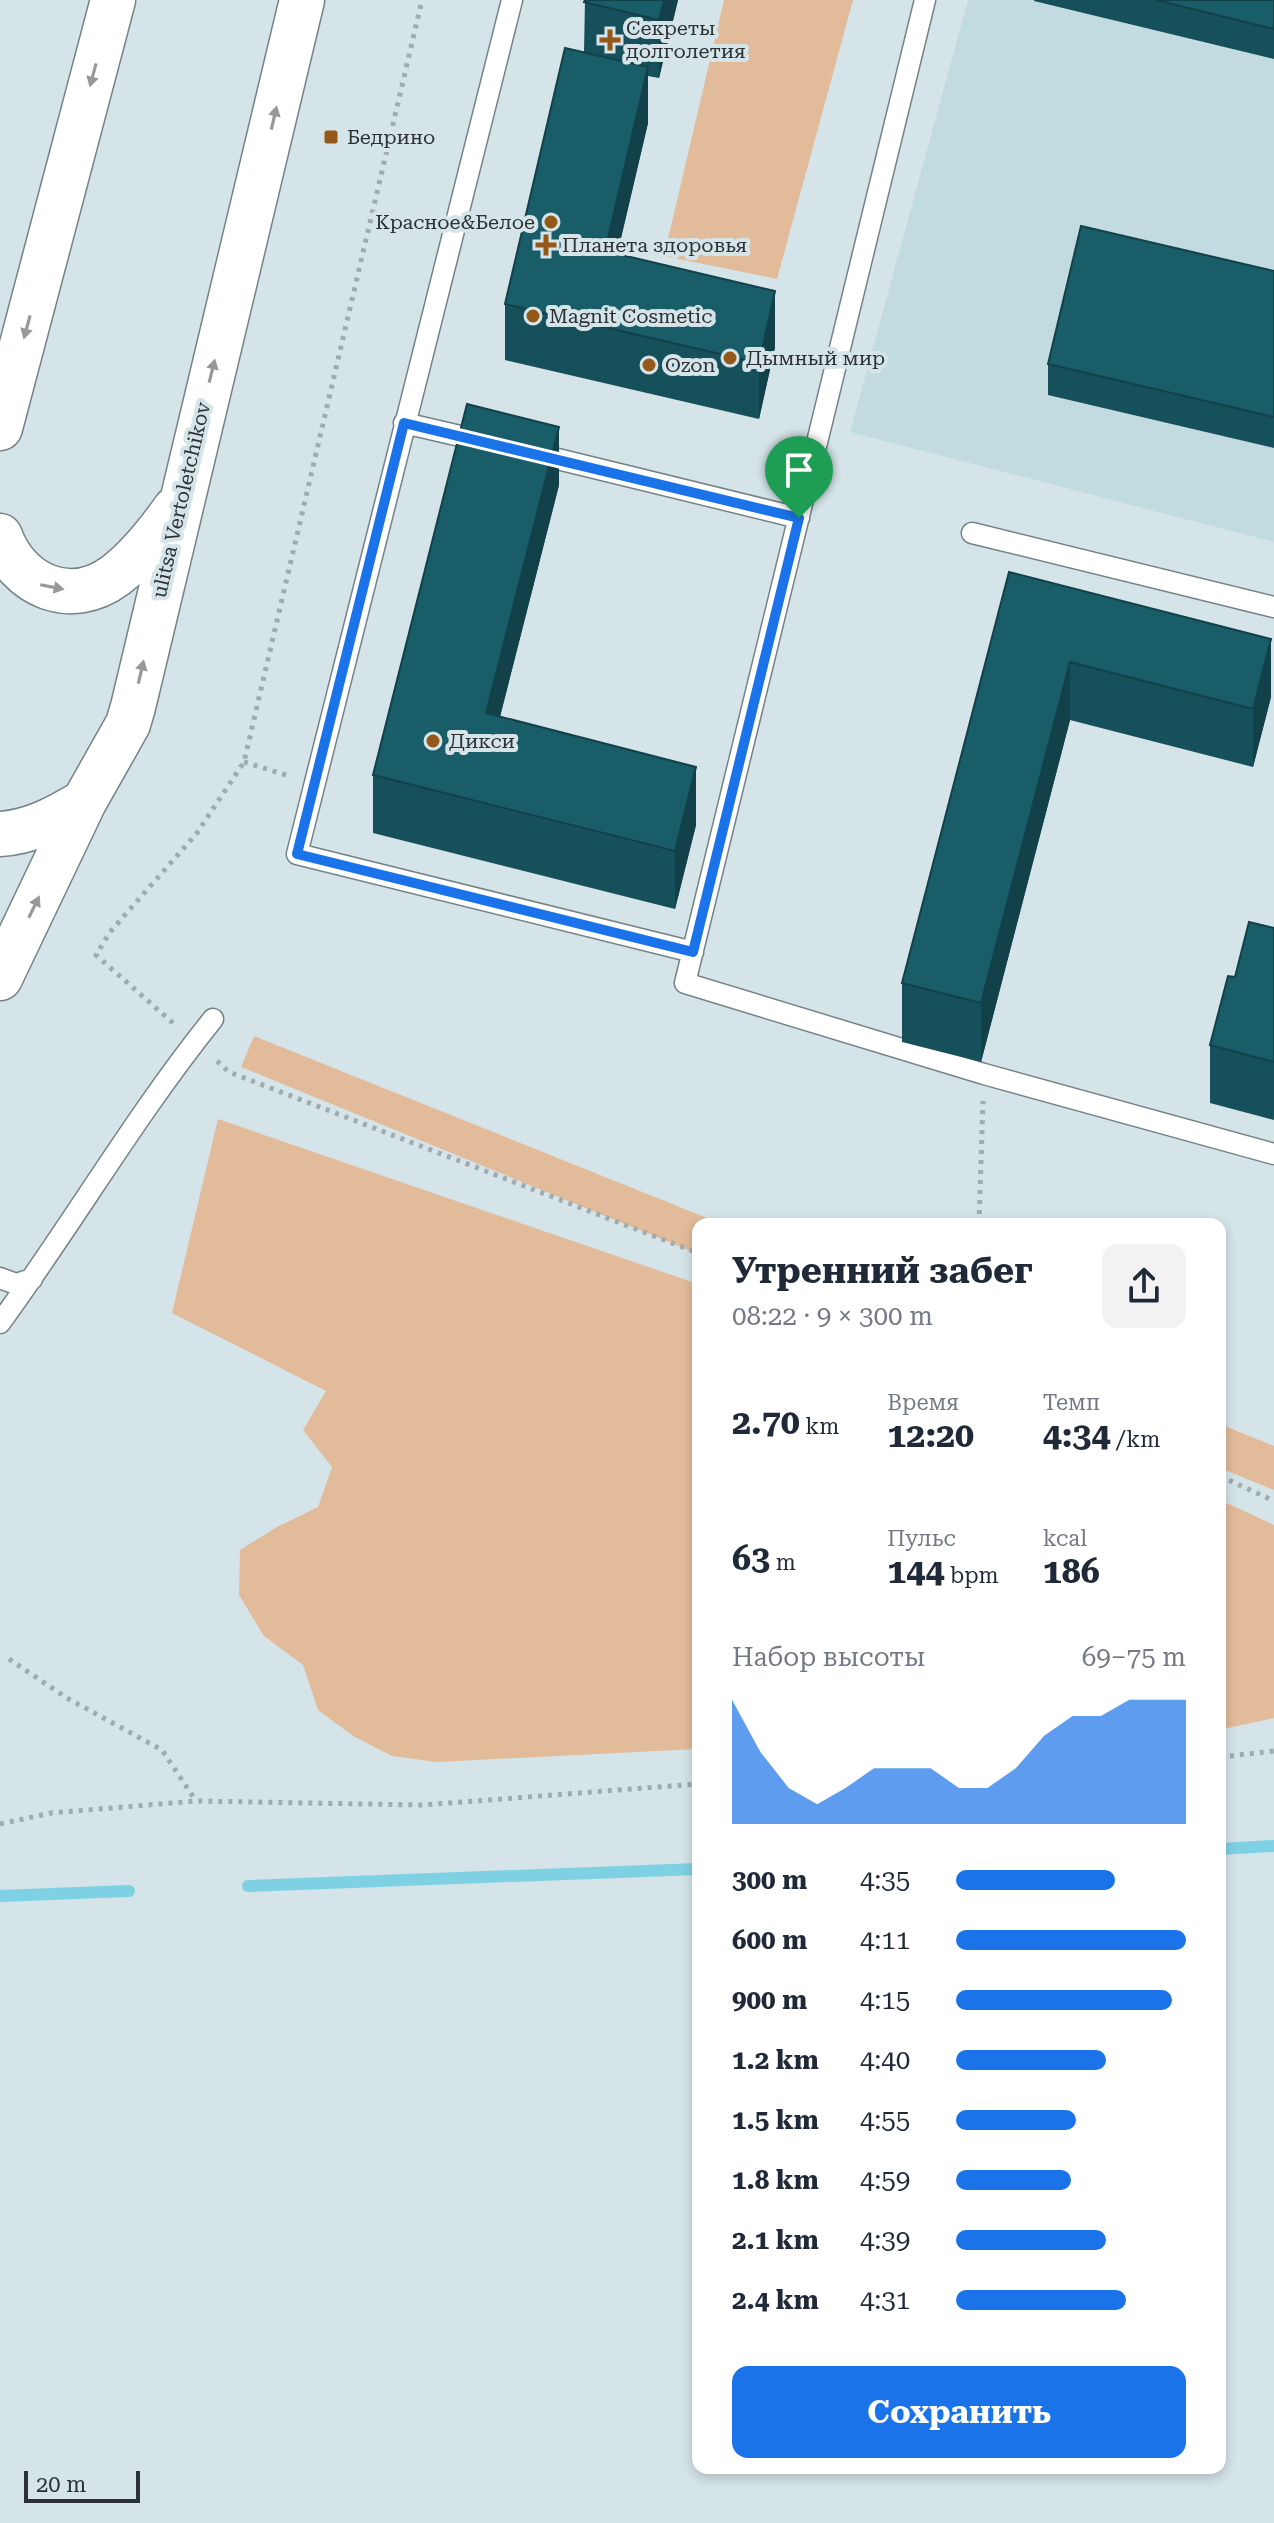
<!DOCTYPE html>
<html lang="ru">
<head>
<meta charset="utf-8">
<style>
  body { margin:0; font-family:"Roboto Serif",serif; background:#f2f2f3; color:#1f2937; height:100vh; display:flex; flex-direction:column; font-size:30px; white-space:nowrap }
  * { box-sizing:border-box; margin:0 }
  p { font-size:26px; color:#747a83 }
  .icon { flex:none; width:44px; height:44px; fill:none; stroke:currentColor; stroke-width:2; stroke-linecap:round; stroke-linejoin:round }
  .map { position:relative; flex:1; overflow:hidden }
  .panel { position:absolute; left:692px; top:1218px; width:534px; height:1256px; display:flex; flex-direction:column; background:#fff; border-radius:16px; box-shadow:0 4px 12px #0003 }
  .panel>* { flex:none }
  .scale { position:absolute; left:24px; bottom:20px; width:116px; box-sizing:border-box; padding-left:8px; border:4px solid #2c3234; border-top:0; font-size:22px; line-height:28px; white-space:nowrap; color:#2c3234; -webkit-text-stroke:6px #d5e4e8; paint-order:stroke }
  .pin { position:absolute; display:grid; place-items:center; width:68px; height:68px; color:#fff; margin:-82px -34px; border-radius:50% 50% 50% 0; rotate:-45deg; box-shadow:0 0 8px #0007 }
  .pin .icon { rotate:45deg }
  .round { display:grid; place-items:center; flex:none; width:84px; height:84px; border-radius:16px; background:#f2f2f3 }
  .overview { display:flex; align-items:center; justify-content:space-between; height:136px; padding:0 40px }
  h1 { font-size:36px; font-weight:700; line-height:60px }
  .stats { display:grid; grid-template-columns:repeat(3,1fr); gap:12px; height:136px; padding:8px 40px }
  .stats div { display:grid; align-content:center }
  .stats b { font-size:34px; font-weight:700 }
  .stats small { font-size:22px; font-weight:400 }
  .stats p { font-size:22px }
  .chart { height:224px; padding:16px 40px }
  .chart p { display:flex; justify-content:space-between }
  .chart svg { width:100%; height:144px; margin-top:8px; fill:#1a73e8; opacity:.7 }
  .primary-button { display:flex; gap:16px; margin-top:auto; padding:16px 40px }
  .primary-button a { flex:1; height:92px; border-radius:16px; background:#1a73e8; color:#fff; font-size:32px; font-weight:700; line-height:92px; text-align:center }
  ul { padding:0 40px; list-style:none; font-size:26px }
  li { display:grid; grid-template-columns:128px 96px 1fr; align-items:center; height:60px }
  li i { height:20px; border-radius:10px; background:#1a73e8 }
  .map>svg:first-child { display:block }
  .built { fill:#c2dbe0 }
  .green { fill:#e2bb9a }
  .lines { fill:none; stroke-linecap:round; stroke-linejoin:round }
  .stream { stroke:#7ed1e2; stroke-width:12 }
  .lane-casing { stroke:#748386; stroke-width:23 }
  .secondary-casing { stroke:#748386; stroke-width:47 }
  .path { stroke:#9fabaf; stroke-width:5; stroke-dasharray:4 6; stroke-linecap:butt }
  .lane { stroke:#fff; stroke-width:20 }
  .secondary { stroke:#fff; stroke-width:44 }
  .wall { fill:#16505a }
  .shaded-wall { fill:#12414a }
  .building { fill:#195d69; stroke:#12414a; stroke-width:2 }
  .oneway { fill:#96989a }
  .route-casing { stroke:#fff; stroke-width:16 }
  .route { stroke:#1a73e8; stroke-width:10 }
  .poi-dot { fill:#945918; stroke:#d5e4e8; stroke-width:3 }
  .labels { text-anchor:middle; stroke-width:8; stroke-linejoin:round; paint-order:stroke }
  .poi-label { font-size:20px; fill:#2c3234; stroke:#d5e4e8; text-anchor:start }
  .street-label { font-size:20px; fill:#2c3234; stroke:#d5e4e8 }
</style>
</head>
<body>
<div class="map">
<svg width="1274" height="2523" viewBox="0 0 1274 2523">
  <rect width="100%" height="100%" fill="#d5e4e8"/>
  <path class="built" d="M 968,0 L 1274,0 L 1274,542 L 850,432 Z"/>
  <path class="green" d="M 724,0 L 853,0 L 777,279 L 664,256 Z
    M 254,1036 L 722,1224 L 698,1224 L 698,1254 L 241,1067 Z
    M 218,1119 L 698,1284 L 698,1749 L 437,1762 L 392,1756 L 353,1736 L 318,1710 L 303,1665 L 264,1636 L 239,1595 L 240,1550 L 277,1527 L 318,1507 L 332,1467 L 303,1430 L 326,1391 L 172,1313 Z
    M 1220,1424 L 1274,1446 L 1274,1490 L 1220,1468 Z
    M 1220,1500 L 1274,1525 L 1274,1718 L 1223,1729 L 1220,1729 Z"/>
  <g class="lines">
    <path class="stream" d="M 1220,1849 L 1274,1846
      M 248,1886 L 698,1869
      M 0,1896 L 129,1891"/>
    <defs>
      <path id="lane" d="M 512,0 L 297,854 L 693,952
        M 925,0 L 685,983 L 984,1074 L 1274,1154
        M 404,423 L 486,442
        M 533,453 L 799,518
        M 972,533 L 1274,607
        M 0,1278 L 16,1284 L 32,1279
        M 0,1323 C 73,1223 135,1116 213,1019"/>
      <path id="secondary" d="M 0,428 L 113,0
        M 0,536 C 18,586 71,609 116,575 C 138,558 158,533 175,509
        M 0,834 C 32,832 57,818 84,802
        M 0,978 L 84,802 L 128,724 L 133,707 L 302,0"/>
    </defs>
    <use href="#lane" class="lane-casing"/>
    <use href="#secondary" class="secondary-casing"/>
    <path class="path" d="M 244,762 L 289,776
      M 173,1023 L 96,955 L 110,932 L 197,833 L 244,762 L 422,0
      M 217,1061 L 229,1072 L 698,1253
      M 979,1224 L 983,1101
      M 1220,1476 L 1274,1501
      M 9,1659 L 67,1698 L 162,1750 L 196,1801
      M 1220,1757 L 1274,1751
      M 0,1824 L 51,1813 L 196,1801 L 422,1805 L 698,1784"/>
    <use href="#lane" class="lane"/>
    <use href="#secondary" class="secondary"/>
  </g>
  <path class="wall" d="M 585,0 L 678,0 L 659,78 L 648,76 L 648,123 L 617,254 L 775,347 L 759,419 L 505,360 L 505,304 L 584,52 Z
    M 1034,0 L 1274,0 L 1274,59 L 1034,1 Z
    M 1274,271 L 1274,448 L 1048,395 L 1048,364 Z
    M 559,485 L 500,717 L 696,825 L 675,909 L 373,833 L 373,775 Z
    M 1009,572 L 1271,697 L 1253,767 L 1070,720 L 981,1062 L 902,1042 L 902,983 Z
    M 1274,928 L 1274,1120 L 1210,1103 L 1210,1045 L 1235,977 Z"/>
  <path class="shaded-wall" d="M 664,0 L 678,0 L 659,78 L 659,20 Z
    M 648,67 L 648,123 L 605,307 L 605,251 Z
    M 775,291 L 775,347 L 759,419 L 759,363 Z
    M 559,427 L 559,485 L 486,771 L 486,713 Z
    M 1271,639 L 1271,697 L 1253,767 L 1253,709 Z
    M 1070,662 L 1070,720 L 981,1062 L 981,1003 Z
    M 696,767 L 696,825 L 675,909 L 675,851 Z"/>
  <path class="building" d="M 585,0 L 664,0 L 659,20 L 584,2 Z
    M 1156,0 L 1274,0 L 1274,29 Z
    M 565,48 L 648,67 L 605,251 L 775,291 L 759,363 L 505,304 Z
    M 1081,226 L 1274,271 L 1274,417 L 1048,364 Z
    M 467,404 L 559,427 L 486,713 L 696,767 L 675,851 L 373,775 Z
    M 1009,572 L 1271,639 L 1253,709 L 1070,662 L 981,1003 L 902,983 Z
    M 1249,922 L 1274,928 L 1274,1062 L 1210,1045 L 1228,976 L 1235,977 Z"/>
  <defs><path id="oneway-solid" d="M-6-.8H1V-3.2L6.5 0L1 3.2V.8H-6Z" transform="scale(2)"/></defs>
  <g class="oneway">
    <use href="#oneway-solid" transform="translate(93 75) rotate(105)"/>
    <use href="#oneway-solid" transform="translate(274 118) rotate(-77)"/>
    <use href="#oneway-solid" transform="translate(27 327) rotate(105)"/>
    <use href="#oneway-solid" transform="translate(212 371) rotate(-76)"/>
    <use href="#oneway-solid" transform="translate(52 587) rotate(11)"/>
    <use href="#oneway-solid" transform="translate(141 672) rotate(-77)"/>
    <use href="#oneway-solid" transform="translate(34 907) rotate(-64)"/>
  </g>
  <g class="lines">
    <defs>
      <path id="route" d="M 404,423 L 799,518 L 693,952 L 297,854 Z"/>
    </defs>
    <use href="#route" class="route-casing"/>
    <use href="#route" class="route"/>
  </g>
  <g class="poi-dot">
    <path d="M606 28h8v8h8v8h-8v8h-8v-8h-8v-8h8z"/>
    <rect x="323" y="129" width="16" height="16" rx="4"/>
    <circle cx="551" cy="222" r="8"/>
    <path d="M542 233h8v8h8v8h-8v8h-8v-8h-8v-8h8z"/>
    <circle cx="533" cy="316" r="8"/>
    <circle cx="730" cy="358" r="8"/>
    <circle cx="649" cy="365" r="8"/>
    <circle cx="433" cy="741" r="8"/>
  </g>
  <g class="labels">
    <g class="poi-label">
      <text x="626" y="35">Секреты<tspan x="626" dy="23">долголетия</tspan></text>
      <text x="347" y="144">Бедрино</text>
      <text x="535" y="229" text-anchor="end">Красное&amp;Белое</text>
      <text x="562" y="252">Планета здоровья</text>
      <text x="549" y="323">Magnit Cosmetic</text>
      <text x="746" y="365">Дымный мир</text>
      <text x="665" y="372">Ozon</text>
      <text x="449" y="748">Дикси</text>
    </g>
    <g class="street-label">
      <text transform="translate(181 500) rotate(-77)" y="7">ulitsa Vertoletchikov</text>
    </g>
  </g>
</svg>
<div class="scale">20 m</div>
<div class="pin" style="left:799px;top:518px;background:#1e9e55"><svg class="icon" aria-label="arrive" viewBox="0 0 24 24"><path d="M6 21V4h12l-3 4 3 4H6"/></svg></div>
<section class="panel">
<div class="overview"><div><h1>Утренний забег</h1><p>08:22 · 9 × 300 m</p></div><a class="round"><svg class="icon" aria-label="share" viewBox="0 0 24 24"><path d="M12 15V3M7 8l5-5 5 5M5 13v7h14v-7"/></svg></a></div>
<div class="stats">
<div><b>2.70<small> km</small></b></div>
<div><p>Время</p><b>12:20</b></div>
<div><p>Темп</p><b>4:34<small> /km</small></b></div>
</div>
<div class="stats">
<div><b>63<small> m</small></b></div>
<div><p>Пульс</p><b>144<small> bpm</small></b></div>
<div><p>kcal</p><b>186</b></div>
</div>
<div class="chart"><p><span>Набор высоты</span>69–75 m</p>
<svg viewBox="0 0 160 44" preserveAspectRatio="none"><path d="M0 44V6L10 22L20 33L30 38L40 33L50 27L60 27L70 27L80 33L90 33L100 27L110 17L120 11L130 11L140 6L150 6L160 6V44z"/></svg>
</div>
<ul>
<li><b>300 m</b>4:35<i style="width:69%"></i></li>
<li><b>600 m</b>4:11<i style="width:100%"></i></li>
<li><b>900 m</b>4:15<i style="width:94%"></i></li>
<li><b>1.2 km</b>4:40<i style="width:65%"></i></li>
<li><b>1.5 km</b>4:55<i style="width:52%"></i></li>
<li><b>1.8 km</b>4:59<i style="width:50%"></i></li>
<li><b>2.1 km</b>4:39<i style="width:65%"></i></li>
<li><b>2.4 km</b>4:31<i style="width:74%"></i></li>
</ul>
<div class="primary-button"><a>Сохранить</a></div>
</section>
</div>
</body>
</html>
